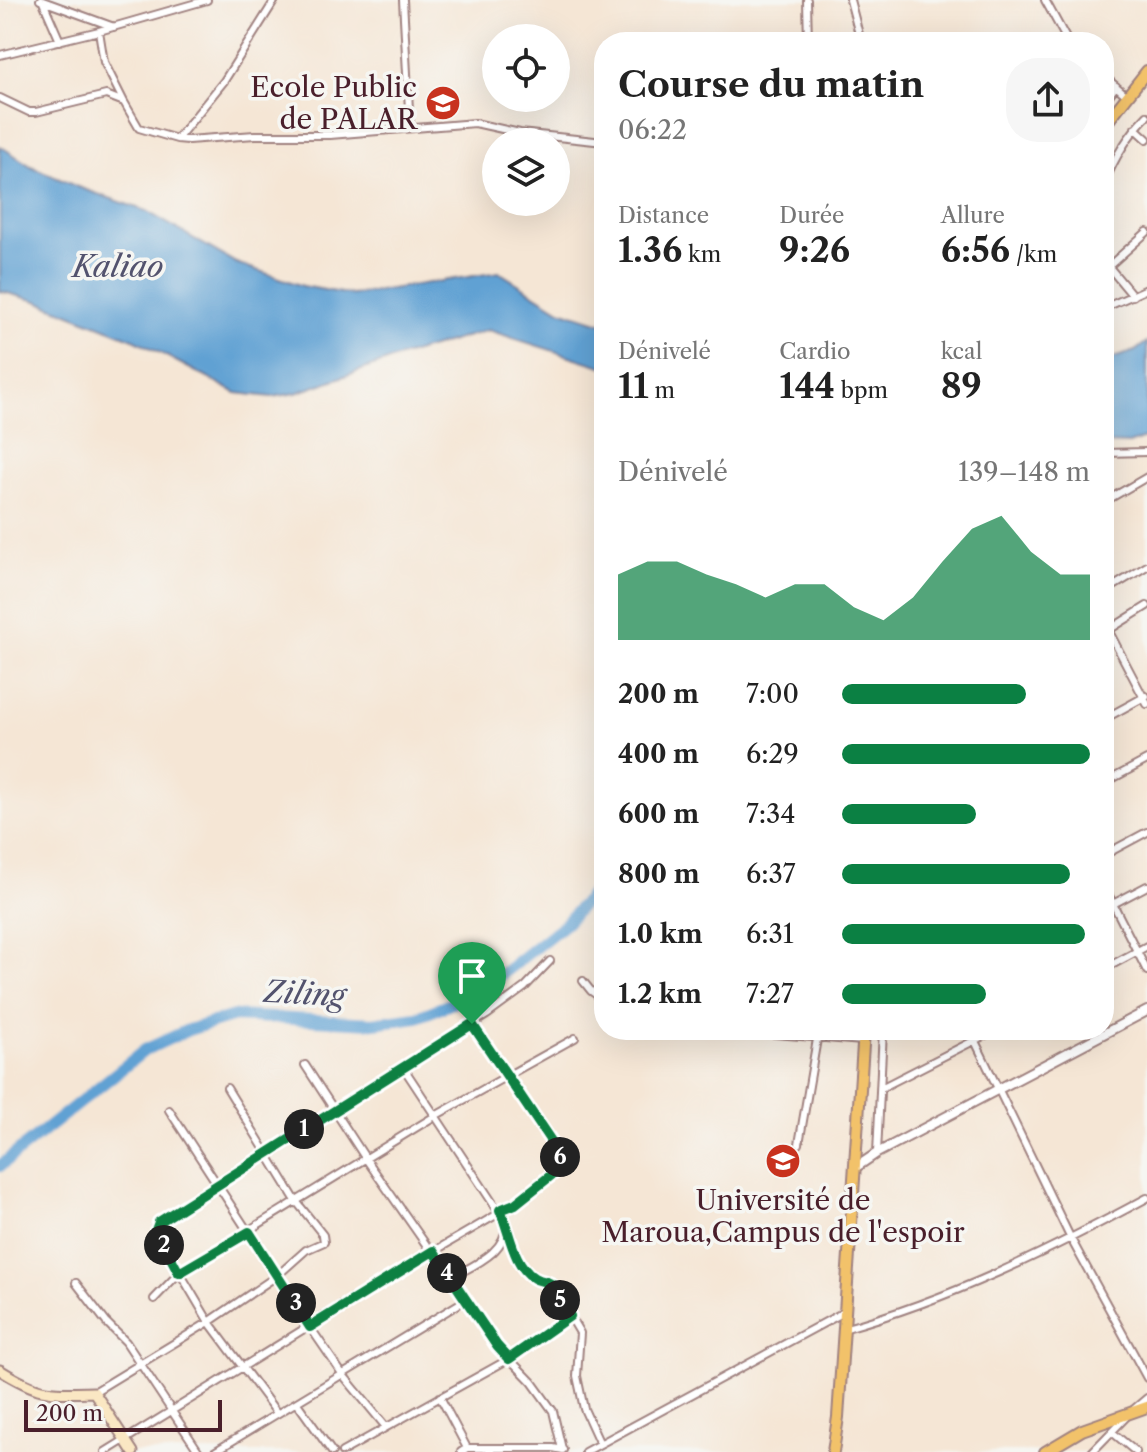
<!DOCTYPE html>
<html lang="fr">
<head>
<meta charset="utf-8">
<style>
  body { margin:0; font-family:"Libre Caslon Text",serif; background:#f6f6f6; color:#222; height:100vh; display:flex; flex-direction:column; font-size:30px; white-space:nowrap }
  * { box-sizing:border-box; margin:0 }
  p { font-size:26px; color:#767676 }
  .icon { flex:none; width:44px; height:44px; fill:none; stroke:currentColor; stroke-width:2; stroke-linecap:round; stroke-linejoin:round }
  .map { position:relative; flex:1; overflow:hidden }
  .details { position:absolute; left:594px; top:32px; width:520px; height:1008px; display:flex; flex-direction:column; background:#fff; border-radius:32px; box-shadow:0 8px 32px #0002 }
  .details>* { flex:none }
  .buttons { position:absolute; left:482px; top:24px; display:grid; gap:16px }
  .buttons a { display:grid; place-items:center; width:88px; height:88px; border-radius:50%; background:#fff; box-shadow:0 8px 32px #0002; font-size:40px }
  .scale { position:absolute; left:24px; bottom:20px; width:198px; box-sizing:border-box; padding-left:8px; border:4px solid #4a1f2b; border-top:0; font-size:22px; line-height:28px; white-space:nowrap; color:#4a1f2b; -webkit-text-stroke:6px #f6f6f2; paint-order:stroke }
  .pin { position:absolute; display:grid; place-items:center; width:68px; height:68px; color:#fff; margin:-82px -34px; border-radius:50% 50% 50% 0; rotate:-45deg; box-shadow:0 0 8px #0007 }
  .pin .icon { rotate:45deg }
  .km { position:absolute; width:40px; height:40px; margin:-20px; border-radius:50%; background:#222; color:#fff; font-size:22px; line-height:40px; text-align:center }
  .round { display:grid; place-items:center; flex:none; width:84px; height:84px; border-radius:32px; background:#f6f6f6 }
  .overview { display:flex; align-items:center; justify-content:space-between; height:136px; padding:0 24px }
  h1 { font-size:36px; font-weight:700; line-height:60px }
  .figures { display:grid; grid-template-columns:repeat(3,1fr); gap:12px; height:136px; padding:8px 24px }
  .figures div { display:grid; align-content:center }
  .figures b { font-size:34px; font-weight:700 }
  .figures small { font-size:22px; font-weight:400 }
  .figures p { font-size:22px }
  .chart { height:224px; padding:16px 24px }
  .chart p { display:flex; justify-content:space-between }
  .chart svg { width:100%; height:144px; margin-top:8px; fill:#0b8043; opacity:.7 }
  ul { padding:0 24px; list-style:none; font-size:26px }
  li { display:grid; grid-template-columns:128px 96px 1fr; align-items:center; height:60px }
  li i { height:20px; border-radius:10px; background:#0b8043 }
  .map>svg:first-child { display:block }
  .water { fill:#61a1d3; stroke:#56607f; stroke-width:2 }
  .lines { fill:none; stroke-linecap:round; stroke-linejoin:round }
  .river { stroke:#61a1d3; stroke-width:12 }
  .minor-casing { stroke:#a08280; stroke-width:10 }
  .tertiary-casing { stroke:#a08280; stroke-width:12 }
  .secondary-casing { stroke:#a08280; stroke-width:13 }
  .primary-casing { stroke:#a08280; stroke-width:14 }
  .trunk-casing { stroke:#a08280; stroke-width:14 }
  .minor { stroke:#fff; stroke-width:6 }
  .tertiary { stroke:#fff; stroke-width:8 }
  .secondary { stroke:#fae7c3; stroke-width:9 }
  .primary { stroke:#f2c26a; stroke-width:10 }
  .trunk { stroke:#f2c26a; stroke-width:10 }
  .route-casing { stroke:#fff; stroke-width:16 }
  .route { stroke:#0b8043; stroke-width:10 }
  .labels { text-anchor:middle; stroke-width:7; stroke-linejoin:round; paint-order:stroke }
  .poi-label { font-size:28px; fill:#4a1f2b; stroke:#f6f6f2; text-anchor:end }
  .water-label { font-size:30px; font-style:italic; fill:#53536e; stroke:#f6f6f2 }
</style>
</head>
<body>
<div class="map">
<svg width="1147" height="1452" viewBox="0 0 1147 1452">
  <rect width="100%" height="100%" fill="#f6f6f2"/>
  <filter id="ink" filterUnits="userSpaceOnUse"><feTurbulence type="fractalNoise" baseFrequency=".0125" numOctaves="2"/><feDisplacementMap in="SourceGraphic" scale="16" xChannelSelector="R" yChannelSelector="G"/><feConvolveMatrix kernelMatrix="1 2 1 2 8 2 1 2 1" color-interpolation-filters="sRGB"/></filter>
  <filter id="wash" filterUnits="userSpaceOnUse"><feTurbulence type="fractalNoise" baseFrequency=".006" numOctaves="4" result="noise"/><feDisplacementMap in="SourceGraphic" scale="32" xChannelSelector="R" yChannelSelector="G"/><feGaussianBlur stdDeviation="1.8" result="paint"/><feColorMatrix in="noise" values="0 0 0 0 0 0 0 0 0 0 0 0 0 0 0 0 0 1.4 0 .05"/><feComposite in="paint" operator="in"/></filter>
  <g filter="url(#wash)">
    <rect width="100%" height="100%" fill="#f5e6d5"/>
    <path class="water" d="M 0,146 L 31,166 L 75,186 L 146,211 L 236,263 L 303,286 L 352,295 L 499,272 L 560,310 L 604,324 L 604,367 L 488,330 L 393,359 L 296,393 L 272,397 L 236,393 L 136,340 L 37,301 L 0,291 Z
      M 1147,342 L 1147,437 L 1129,444 L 1104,443 L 1104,361 L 1135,351 Z"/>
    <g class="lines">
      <path class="river" d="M 0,1166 L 145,1050 L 188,1030 L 234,1016 L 373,1023 L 417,1017 L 478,993 L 566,923 L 604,880"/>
    </g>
  </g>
  <g filter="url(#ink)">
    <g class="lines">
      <defs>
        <path id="minor" d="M 40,0 L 114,27
          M 403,0 L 410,128
          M 807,0 L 808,42
          M 850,0 L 861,42
          M 1045,0 L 1068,42
          M 43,2 L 60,41
          M 99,31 L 104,62 L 124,102
          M 0,55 L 99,31 L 207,0
          M 1104,76 L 1126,95
          M 0,98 L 29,112 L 36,112 L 106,95 L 124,102 L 139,128 L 177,139 L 188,140 L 255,135 L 330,135 L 475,123 L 520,133 L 604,142
          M 1104,102 L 1116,86
          M 1135,128 L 1147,139
          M 177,139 L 224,81 L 275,0
          M 1104,183 C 1115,158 1127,136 1147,116
          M 1104,261 L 1133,296
          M 1109,266 L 1147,232
          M 1104,308 L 1147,289
          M 1104,453 L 1147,452
          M 1104,502 L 1147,477
          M 1104,592 L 1147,566
          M 1104,622 L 1147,704
          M 1104,633 L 1147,606
          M 1104,719 L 1146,696
          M 1104,783 L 1147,760
          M 1104,855 L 1147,832
          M 1104,886 L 1147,971
          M 1113,904 L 1147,886
          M 1104,969 L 1147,946
          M 583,981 L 591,991 L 604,1000
          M 726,1030 L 863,1041
          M 975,1041 L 1071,1239 L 1147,1378
          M 305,1065 L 366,1159 L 497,1346 L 532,1382 L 553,1411 L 562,1449
          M 403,1067 L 506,1223 C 507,1253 473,1265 451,1278
          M 881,1088 L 995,1030
          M 169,1110 L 310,1327 L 343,1375 L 386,1427
          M 799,1144 L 817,1039
          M 877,1153 L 883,1030
          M 506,1232 C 513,1246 520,1269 533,1278 C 539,1282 545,1280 551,1284 L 580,1333 L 577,1376 L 584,1409 L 600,1444
          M 76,1283 L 106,1322 L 126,1342 L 199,1452
          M 154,1299 L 179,1273 L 435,1116 L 575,1038
          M 843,1329 C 951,1299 1049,1251 1147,1198
          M 94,1392 L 209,1322 L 278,1275 L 306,1250 L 324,1242 L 323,1235 L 296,1201 L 227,1088
          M 440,1397 L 467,1448
          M 297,1403 L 332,1452
          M 1134,1409 L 1147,1398
          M 277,1413 L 209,1322 L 167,1251 L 155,1226 L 333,1110 L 487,1015 L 525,987 L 550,961
          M 1112,1432 L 1136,1452
          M 105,1452 L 359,1295 L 515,1204 L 559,1167 L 560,1159 L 557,1150 L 472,1024
          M 214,1452 L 467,1299
          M 342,1452 L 509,1359 L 570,1316
          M 461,1452 L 467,1448 L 553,1448 L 563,1450
          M 585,1452 L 846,1311
          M 1092,1452 L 1126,1417"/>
        <path id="tertiary" d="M 855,1168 L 877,1153 L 1147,1011"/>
        <path id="secondary" d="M 0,1370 C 40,1395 48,1393 94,1392 L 133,1452"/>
        <path id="primary" d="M 1045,1452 L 1082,1430 L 1147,1407"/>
        <path id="trunk" d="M 1104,126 L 1147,71
          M 833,1452 L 838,1417 L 864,1030"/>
      </defs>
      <use href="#minor" class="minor-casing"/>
      <use href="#tertiary" class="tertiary-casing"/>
      <use href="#secondary" class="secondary-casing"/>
      <use href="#primary" class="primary-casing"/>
      <use href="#trunk" class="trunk-casing"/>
      <use href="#minor" class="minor"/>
      <use href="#tertiary" class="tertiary"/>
      <use href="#secondary" class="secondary"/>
      <use href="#primary" class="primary"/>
      <use href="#trunk" class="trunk"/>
    </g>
  </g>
  <g class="lines" filter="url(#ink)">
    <defs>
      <path id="route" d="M 472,1024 L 557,1150 C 560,1160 561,1165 554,1173 L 515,1204 L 500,1210 C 510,1231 512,1264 534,1278 C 540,1282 545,1280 551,1284 L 570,1316 L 509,1359 L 497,1346 L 433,1251 L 310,1327 L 249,1232 L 179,1273 L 156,1230 L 159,1222 Z"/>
    </defs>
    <use href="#route" class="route-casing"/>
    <use href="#route" class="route"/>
  </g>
  <defs>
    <symbol id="school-disc" viewBox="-11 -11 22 22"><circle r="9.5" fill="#c8321e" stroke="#f6f6f2"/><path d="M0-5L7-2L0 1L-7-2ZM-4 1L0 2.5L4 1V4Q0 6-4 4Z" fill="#fff"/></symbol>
    <symbol id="university-disc" viewBox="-11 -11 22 22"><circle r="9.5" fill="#c8321e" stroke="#f6f6f2"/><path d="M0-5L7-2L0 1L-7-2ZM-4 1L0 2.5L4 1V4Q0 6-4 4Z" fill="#fff"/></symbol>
  </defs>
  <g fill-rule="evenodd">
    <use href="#school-disc" x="423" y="83" width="40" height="40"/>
    <use href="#university-disc" x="763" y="1141" width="40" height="40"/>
  </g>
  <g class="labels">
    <g class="poi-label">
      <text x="417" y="97">Ecole Public<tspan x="417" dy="32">de PALAR</tspan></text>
      <text x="783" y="1210" text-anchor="middle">Université de<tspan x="783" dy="32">Maroua,Campus de l'espoir</tspan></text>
    </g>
    <g class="water-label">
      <text x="118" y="277">Kaliao</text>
      <text transform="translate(304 994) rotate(3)" y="10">Ziling</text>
    </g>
  </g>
</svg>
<div class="buttons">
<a><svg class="icon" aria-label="locate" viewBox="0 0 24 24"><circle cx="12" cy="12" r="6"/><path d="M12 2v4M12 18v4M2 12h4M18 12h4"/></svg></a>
<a><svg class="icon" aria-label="layers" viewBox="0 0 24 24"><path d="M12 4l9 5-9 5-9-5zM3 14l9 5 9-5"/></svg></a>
</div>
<div class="scale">200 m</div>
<div class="pin" style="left:472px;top:1024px;background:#1e9e55"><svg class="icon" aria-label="arrive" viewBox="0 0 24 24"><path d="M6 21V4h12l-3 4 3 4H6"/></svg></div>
<b class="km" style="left:304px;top:1129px">1</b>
<b class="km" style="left:164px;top:1245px">2</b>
<b class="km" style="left:296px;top:1303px">3</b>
<b class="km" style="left:447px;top:1273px">4</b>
<b class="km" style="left:560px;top:1300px">5</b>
<b class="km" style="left:560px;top:1157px">6</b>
<section class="details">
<div class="overview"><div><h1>Course du matin</h1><p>06:22</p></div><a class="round"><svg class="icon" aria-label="share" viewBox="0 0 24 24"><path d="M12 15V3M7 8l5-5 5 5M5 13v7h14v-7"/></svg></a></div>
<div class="figures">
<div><p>Distance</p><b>1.36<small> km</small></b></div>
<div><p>Durée</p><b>9:26</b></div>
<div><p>Allure</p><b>6:56<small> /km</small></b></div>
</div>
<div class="figures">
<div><p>Dénivelé</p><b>11<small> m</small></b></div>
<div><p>Cardio</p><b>144<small> bpm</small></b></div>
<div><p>kcal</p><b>89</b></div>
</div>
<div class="chart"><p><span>Dénivelé</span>139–148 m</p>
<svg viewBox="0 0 160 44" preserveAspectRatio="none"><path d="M0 44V24L10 20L20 20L30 24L40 27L50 31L60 27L70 27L80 34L90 38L100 31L110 20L120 10L130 6L140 17L150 24L160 24V44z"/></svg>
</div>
<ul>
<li><b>200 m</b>7:00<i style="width:74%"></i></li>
<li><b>400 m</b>6:29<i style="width:100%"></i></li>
<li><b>600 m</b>7:34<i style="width:54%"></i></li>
<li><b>800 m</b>6:37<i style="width:92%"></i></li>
<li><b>1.0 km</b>6:31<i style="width:98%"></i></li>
<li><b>1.2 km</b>7:27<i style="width:58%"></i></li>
</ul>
</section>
</div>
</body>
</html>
